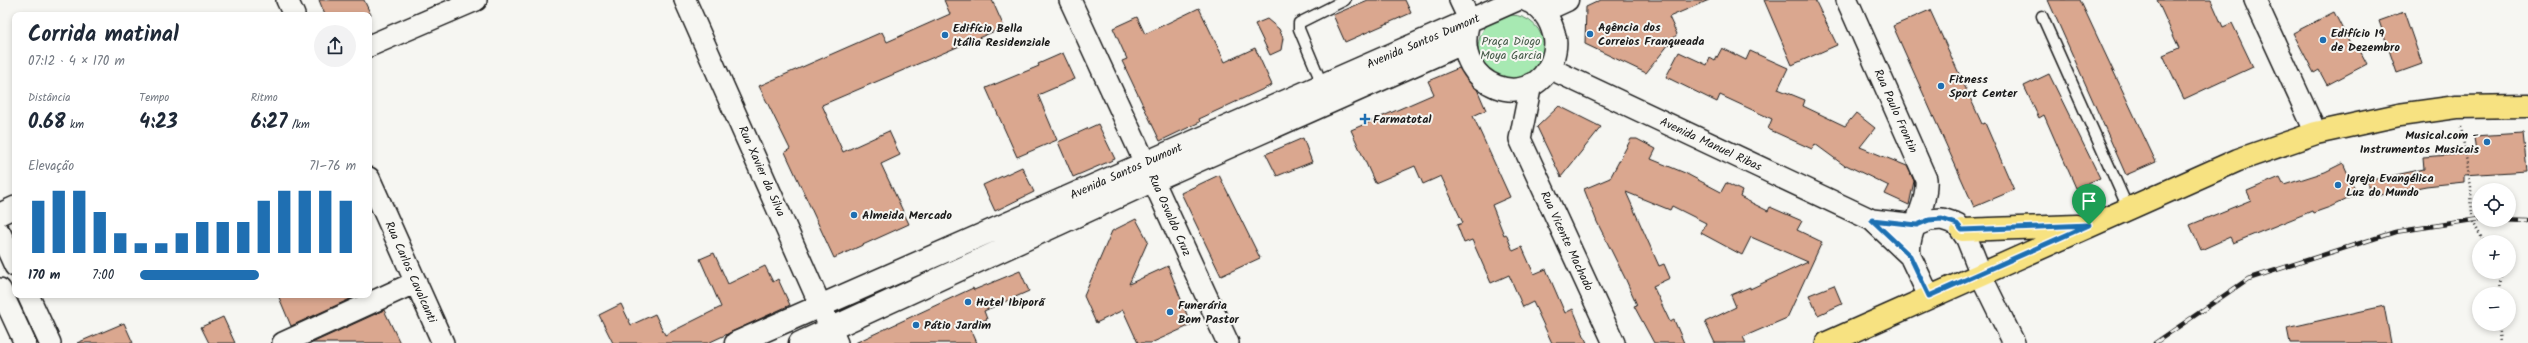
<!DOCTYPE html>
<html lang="pt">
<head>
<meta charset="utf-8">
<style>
  body { margin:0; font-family:Kalam,sans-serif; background:#f2f2f3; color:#1f2937; height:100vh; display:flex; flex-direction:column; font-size:15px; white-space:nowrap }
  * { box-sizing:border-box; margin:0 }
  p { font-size:13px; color:#747a83 }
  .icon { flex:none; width:22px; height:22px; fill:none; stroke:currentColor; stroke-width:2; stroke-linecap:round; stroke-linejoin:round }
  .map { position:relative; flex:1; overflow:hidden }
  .details { position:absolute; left:12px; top:12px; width:360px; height:286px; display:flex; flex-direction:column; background:#fff; border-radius:8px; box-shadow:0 2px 6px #0003 }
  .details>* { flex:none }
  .controls { position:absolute; left:2472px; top:183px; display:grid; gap:8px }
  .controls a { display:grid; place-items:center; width:44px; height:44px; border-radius:50%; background:#fff; box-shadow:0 2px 6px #0003; font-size:20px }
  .pin { position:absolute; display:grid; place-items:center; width:34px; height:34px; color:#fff; margin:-41px -17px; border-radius:50% 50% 50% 0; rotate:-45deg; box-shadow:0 0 4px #0007 }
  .pin .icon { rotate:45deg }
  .round { display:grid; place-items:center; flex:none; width:42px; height:42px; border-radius:21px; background:#f2f2f3 }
  .overview { display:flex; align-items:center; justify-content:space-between; height:68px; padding:0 16px }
  h1 { font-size:22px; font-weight:800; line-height:30px }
  .stats { display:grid; grid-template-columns:repeat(3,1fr); gap:6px; height:68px; padding:4px 16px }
  .stats div { display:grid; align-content:center }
  .stats b { font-size:20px; font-weight:800 }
  .stats small { font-size:11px; font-weight:400 }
  .stats p { font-size:11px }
  .chart { height:112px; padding:8px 16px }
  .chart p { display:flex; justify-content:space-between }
  .chart svg { width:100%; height:72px; margin-top:4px; stroke:#1f6fb2; stroke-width:6 }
  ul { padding:0 16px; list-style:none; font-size:13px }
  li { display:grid; grid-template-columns:64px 48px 1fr; align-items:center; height:30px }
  li i { height:10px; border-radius:5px; background:#1f6fb2 }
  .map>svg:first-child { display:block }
  .green { fill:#a7e9b2; stroke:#628267 }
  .building { fill:#daa78f; stroke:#1c1c1c }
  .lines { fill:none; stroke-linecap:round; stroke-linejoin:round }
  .lane-casing { stroke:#1c1c1c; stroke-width:13 }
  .street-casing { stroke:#1c1c1c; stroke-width:24 }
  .secondary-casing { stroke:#1c1c1c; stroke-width:25 }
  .primary-casing { stroke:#1c1c1c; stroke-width:25 }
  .path { stroke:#1c1c1c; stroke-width:2.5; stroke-dasharray:1 3; stroke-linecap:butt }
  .lane { stroke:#f6f6f2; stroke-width:10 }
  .street { stroke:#f6f6f2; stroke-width:21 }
  .secondary { stroke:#f6f6f2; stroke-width:22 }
  .primary { stroke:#f7e281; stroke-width:22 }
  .rail-casing { stroke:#1c1c1c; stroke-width:4.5 }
  .rail { stroke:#f6f6f2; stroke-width:3; stroke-dasharray:9; stroke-linecap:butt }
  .route-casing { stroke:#fff; stroke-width:8 }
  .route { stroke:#1f6fb2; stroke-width:5 }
  .poi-dot { fill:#1f6fb2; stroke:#f6f6f2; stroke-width:1.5 }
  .labels { text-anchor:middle; stroke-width:4; stroke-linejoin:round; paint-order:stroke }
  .poi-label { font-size:12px; font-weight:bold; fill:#1c1c1c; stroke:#f6f6f2; text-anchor:start }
  .street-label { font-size:12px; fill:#1c1c1c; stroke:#f6f6f2 }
  .park-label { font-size:12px; fill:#465a49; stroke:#f6f6f2 }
</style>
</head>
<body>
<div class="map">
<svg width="2528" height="343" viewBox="0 0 2528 343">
  <rect width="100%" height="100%" fill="#f6f6f2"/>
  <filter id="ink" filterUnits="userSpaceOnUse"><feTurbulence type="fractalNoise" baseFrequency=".025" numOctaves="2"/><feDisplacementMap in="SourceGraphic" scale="8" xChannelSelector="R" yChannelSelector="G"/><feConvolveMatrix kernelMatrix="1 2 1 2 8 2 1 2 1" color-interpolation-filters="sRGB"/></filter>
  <g filter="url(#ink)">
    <path class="green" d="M1478 48a33 33 0 1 1 66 0a33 33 0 1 1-66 0Z"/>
    <path class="building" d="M 319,0 L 364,0 L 371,15 L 325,15 Z
      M 944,0 L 992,0 L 1004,27 L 822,105 L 843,152 L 889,131 L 900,155 L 881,164 L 909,224 L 834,258 L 785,152 L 790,149 L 759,86 L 882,32 L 887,42 L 950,14 Z
      M 1368,0 L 1405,0 L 1411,13 L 1345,42 L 1333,15 Z
      M 1601,0 L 1709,0 L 1669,17 L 1677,34 L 1646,73 L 1585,44 L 1586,7 Z
      M 1764,0 L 1815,0 L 1837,45 L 1792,65 Z
      M 2048,0 L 2080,0 L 2156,162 L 2126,175 Z
      M 2157,0 L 2211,0 L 2223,27 L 2232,23 L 2253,67 L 2184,99 L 2163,55 L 2179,48 Z
      M 1199,8 L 1225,62 L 1255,48 L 1272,85 L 1199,119 L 1200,122 L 1160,141 L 1122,61 L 1127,59 L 1113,28 L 1137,17 L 1145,34 Z
      M 1930,10 L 1982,124 L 1985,123 L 2014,190 L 1974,207 L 1893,26 Z
      M 2334,12 L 2353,50 L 2358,47 L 2367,64 L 2327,85 L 2319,70 L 2314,73 L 2293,33 Z
      M 2404,12 L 2422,64 L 2397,73 L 2379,21 Z
      M 1267,19 L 1279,29 L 1283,38 L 1281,50 L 1270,55 L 1255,24 Z
      M 1722,48 L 1746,60 L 1750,51 L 1788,68 L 1778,89 L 1805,100 L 1803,106 L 1845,126 L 1856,113 L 1875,128 L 1860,147 L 1907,166 L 1914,181 L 1909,205 L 1885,194 L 1889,186 L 1846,165 L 1845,166 L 1815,144 L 1812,149 L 1768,129 L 1772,119 L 1720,95 L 1717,102 L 1666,77 L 1679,52 L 1707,65 L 1710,58 L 1715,61 Z
      M 1063,53 L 1075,79 L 1038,95 L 1057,140 L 1017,157 L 986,88 L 1039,66 L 1038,64 Z
      M 1459,68 L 1477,89 L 1486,110 L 1473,116 L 1510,197 L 1492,205 L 1504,235 L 1506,234 L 1513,251 L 1522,247 L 1534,274 L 1546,269 L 1565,313 L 1573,309 L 1587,343 L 1552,343 L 1533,302 L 1523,307 L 1509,275 L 1491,283 L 1472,240 L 1464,243 L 1457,225 L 1463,223 L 1441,176 L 1423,184 L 1415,166 L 1375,183 L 1351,130 L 1434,94 L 1428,81 Z
      M 2049,74 L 2100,178 L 2076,188 L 2044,115 L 2039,118 L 2024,86 Z
      M 1559,106 L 1601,127 L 1561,177 L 1537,127 Z
      M 1098,124 L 1115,159 L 1073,177 L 1058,142 Z
      M 2523,133 L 2527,171 L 2464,175 L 2464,182 L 2426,186 L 2370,197 L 2367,181 L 2424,169 L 2423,157 L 2476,153 L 2474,136 Z
      M 1303,138 L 1312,162 L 1277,176 L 1266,154 Z
      M 1631,139 L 1637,139 L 1656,149 L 1651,159 L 1685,173 L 1721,192 L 1726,183 L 1742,191 L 1740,197 L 1768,211 L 1770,207 L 1802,221 L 1797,230 L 1822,242 L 1787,318 L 1743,337 L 1746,343 L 1715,343 L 1705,322 L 1736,307 L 1731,295 L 1750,287 L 1750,289 L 1808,262 L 1751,237 L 1742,255 L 1701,233 L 1706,223 L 1672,206 L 1670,210 L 1626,192 L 1659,266 L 1664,264 L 1670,278 L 1653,286 L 1670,322 L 1674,320 L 1684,343 L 1654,343 L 1634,306 L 1637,305 L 1626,280 L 1597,222 L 1584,189 L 1610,178 Z
      M 2343,163 L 2357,194 L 2330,207 L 2313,213 L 2312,211 L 2233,243 L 2230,237 L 2201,250 L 2190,225 L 2251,200 L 2247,191 L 2280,177 L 2284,185 L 2325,172 Z
      M 1022,167 L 1034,192 L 995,211 L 983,185 Z
      M 1219,175 L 1260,258 L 1221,276 L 1181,193 Z
      M 1136,219 L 1148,241 L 1129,284 L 1168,266 L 1191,325 L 1151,343 L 1138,343 L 1123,310 L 1096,323 L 1084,296 L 1112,231 Z
      M 714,253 L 728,284 L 765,266 L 773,282 L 778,279 L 790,305 L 708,343 L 613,343 L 599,315 L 621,304 L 631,325 L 655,314 L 665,335 L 721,307 L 700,259 Z
      M 1020,271 L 1029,291 L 984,311 L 987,319 L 970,327 L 977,343 L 855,343 L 973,288 L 974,290 Z
      M 1834,285 L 1842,304 L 1818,315 L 1809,295 Z
      M 278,295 L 359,295 L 291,326 Z
      M 2384,306 L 2391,343 L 2290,343 L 2287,328 Z
      M 384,310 L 400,343 L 312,343 Z
      M 223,317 L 235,343 L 209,343 L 201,327 Z
      M 124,323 L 133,343 L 77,343 Z"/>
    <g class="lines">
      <defs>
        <path id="lane" d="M 2042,16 L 2128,208
          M 1322,84 L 1299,29 L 1299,23 L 1345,0"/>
        <path id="street" d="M 287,0 L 294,15
          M 685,0 L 837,343
          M 1070,0 L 1228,343
          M 1460,0 L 1470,21
          M 1847,0 L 1926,179 C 1928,210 1906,230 1910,256
          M 2255,0 L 2316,133
          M 369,46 L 476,0
          M 1549,68 L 1872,220 L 1910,256 L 1929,296
          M 1531,84 L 1520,139 L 1614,343
          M 369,178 L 443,343
          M 0,214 L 15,207
          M 1872,220 L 1917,225 L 1929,220 L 1942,219 L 1957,224 L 1967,239 L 1985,284 L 2014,343
          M 0,233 L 15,266
          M 0,289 L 25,343
          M 28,295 L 50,343
          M 283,343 L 416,282"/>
        <path id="secondary" d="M 1543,11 L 1567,0
          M 1467,28 C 1453,86 1531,115 1552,61 C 1555,52 1557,43 1554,34 C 1550,18 1541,6 1526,0
          M 736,343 L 1516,0
          M 800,343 L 1154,180 L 1465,42"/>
        <path id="primary" d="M 1962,230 L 2077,226
          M 1827,343 L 2238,160 L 2316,133 L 2399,115 L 2457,107 L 2528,106"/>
      </defs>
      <use href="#lane" class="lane-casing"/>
      <use href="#street" class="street-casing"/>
      <use href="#secondary" class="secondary-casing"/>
      <use href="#primary" class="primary-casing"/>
      <path class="path" d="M 2461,127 L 2471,187 L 2472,220 L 2484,242
        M 2500,294 L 2501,272
        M 2498,324 L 2500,343"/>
      <use href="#lane" class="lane"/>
      <use href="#street" class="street"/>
      <use href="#secondary" class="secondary"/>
      <use href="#primary" class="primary"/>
      <defs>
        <path id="rail" d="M 2502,220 L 2528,221
          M 2155,343 L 2248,279 L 2395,232 L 2479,219"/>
      </defs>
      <use href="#rail" class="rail-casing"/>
      <use href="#rail" class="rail"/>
    </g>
  </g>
  <g class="lines" filter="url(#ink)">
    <defs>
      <path id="route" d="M 1942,219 L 1957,224 L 1962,230 L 2089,225 L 1929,296 L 1910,256 L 1872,220 L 1917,225 L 1929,220 Z"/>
    </defs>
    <use href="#route" class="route-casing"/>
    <use href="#route" class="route"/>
  </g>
  <g class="poi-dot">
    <circle cx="1590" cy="34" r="4"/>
    <circle cx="945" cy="35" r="4"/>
    <circle cx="2323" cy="40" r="4"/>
    <circle cx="1941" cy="86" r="4"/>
    <path d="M1363 113h4v4h4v4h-4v4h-4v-4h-4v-4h4z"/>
    <circle cx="2487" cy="142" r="4"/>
    <circle cx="2338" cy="185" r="4"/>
    <circle cx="854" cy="215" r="4"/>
    <circle cx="968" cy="302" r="4"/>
    <circle cx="1170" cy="312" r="4"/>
    <circle cx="916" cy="325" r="4"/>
  </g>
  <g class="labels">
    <g class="poi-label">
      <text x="1598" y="31">Agência dos<tspan x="1598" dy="14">Correios Franqueada</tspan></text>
      <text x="953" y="32">Edifício Bella<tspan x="953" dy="14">Itália Residenziale</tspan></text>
      <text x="2331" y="37">Edifício 19<tspan x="2331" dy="14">de Dezembro</tspan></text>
      <text x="1949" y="83">Fitness<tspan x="1949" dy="14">Sport Center</tspan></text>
      <text x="1373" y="123">Farmatotal</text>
      <text x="2479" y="139" text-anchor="end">Musical.com -<tspan x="2479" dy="14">Instrumentos Musicais</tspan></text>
      <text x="2346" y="182">Igreja Evangélica<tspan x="2346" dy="14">Luz do Mundo</tspan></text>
      <text x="862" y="219">Almeida Mercado</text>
      <text x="976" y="306">Hotel Ibiporã</text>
      <text x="1178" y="309">Funerária<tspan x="1178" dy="14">Bom Pastor</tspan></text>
      <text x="924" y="329">Pátio Jardim</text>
    </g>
    <g class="street-label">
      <text transform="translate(1423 41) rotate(-23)" y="4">Avenida Santos Dumont</text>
      <text transform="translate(1896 111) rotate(66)" y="4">Rua Paulo Frontin</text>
      <text transform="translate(1711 144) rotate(25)" y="4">Avenida Manuel Ribas</text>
      <text transform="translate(762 171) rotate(66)" y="4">Rua Xavier da Silva</text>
      <text transform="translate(1126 171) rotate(-24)" y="4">Avenida Santos Dumont</text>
      <text transform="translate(1170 215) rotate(66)" y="4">Rua Osvaldo Cruz</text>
      <text transform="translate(1567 241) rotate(65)" y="4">Rua Vicente Machado</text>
      <text transform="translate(411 272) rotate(66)" y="4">Rua Carlos Cavalcanti</text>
    </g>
    <g class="park-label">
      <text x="1511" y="45">Praça Diogo<tspan x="1511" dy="14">Moya Garcia</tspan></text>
    </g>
  </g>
</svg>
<div class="controls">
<a><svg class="icon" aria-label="locate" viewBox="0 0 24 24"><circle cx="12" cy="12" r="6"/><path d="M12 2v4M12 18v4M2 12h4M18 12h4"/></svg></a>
<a>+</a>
<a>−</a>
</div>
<div class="pin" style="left:2089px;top:225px;background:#1e9e55"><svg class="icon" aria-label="arrive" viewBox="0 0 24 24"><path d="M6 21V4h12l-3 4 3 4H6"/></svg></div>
<section class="details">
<div class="overview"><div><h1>Corrida matinal</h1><p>07:12 · 4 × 170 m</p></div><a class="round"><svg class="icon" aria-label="share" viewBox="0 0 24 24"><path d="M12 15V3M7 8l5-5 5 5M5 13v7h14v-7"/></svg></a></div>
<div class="stats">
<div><p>Distância</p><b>0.68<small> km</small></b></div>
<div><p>Tempo</p><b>4:23</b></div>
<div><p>Ritmo</p><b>6:27<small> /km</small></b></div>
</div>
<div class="chart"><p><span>Elevação</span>71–76 m</p>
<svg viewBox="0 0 160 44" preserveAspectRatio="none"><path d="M5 44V12M15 44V6M25 44V6M35 44V19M45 44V32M55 44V38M65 44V38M75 44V32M85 44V25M95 44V25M105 44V25M115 44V12M125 44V6M135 44V6M145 44V6M155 44V12"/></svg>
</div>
<ul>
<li><b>170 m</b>7:00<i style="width:55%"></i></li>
</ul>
</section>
</div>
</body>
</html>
